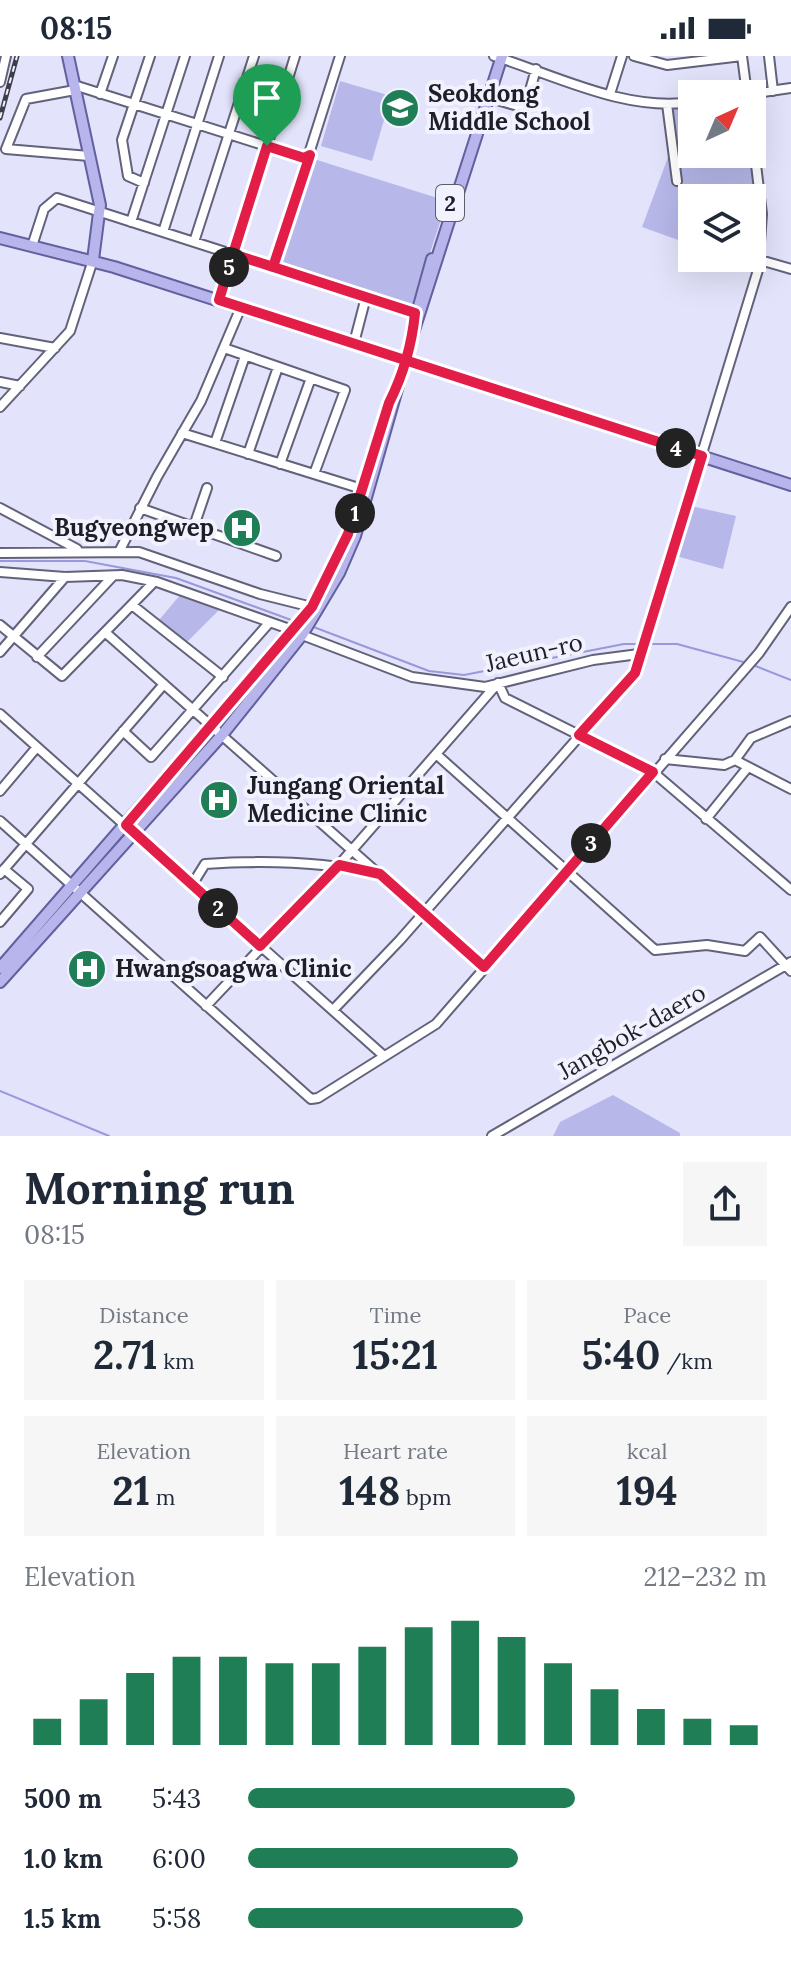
<!DOCTYPE html>
<html lang="en">
<head>
<meta charset="utf-8">
<style>
  body { margin:0; font-family:Lora,serif; background:#f6f6f7; color:#1f2937; height:100vh; display:flex; flex-direction:column; font-size:30px; white-space:nowrap }
  * { box-sizing:border-box; margin:0 }
  p { font-size:26px; color:#747a83 }
  .icon { flex:none; width:44px; height:44px; fill:none; stroke:currentColor; stroke-width:2; stroke-linecap:round; stroke-linejoin:round }
  .map { position:relative; height:1080px; overflow:hidden }
  .details { display:flex; flex-direction:column; background:#fff; flex:1 }
  .details>* { flex:none }
  .needle { width:52px; rotate:44deg }
  .controls { position:absolute; left:678px; top:24px; display:grid; gap:16px }
  .controls a { display:grid; place-items:center; width:88px; height:88px; border-radius:0px; background:#fff; box-shadow:0 8px 32px #0002; font-size:40px }
  .pin { position:absolute; display:grid; place-items:center; width:68px; height:68px; color:#fff; margin:-82px -34px; border-radius:50% 50% 50% 0; rotate:-45deg; box-shadow:0 0 8px #0007 }
  .pin .icon { rotate:45deg }
  .km { position:absolute; width:40px; height:40px; margin:-20px; border-radius:50%; background:#222; color:#fff; font-size:22px; line-height:40px; text-align:center }
  .round { display:grid; place-items:center; flex:none; width:84px; height:84px; border-radius:0px; background:#f6f6f7 }
  .summary { display:flex; align-items:center; justify-content:space-between; height:136px; padding:0 24px }
  h1 { font-size:44px; font-weight:700; line-height:60px }
  .stats { display:grid; grid-template-columns:repeat(3,1fr); gap:12px; height:136px; padding:8px 24px }
  .stats div { display:grid; align-content:center; border-radius:0px; background:#f6f6f7; text-align:center }
  .stats b { font-size:40px; font-weight:700 }
  .stats small { font-size:22px; font-weight:400 }
  .stats p { font-size:22px }
  .chart { height:224px; padding:16px 24px }
  .chart p { display:flex; justify-content:space-between }
  .chart svg { width:100%; height:144px; margin-top:8px; stroke:#1f7e55; stroke-width:6 }
  ul { padding:0 24px; list-style:none; font-size:26px }
  li { display:grid; grid-template-columns:128px 96px 1fr; align-items:center; height:60px }
  li i { height:20px; border-radius:10px; background:#1f7e55 }
  .status { display:flex; justify-content:space-between; align-items:center; height:56px; padding:0 40px; background:#fff; direction:ltr }
  .status svg { height:22px; fill:currentColor }
  .map>svg:first-child { display:block }
  .green { fill:#b7b8e9 }
  .lines { fill:none; stroke-linecap:round; stroke-linejoin:round }
  .stream { stroke:#9998dd; stroke-width:2 }
  .minor-casing { stroke:#62627b; stroke-width:12 }
  .major-casing { stroke:#62609e; stroke-width:14 }
  .minor { stroke:#fff; stroke-width:8 }
  .major { stroke:#b7b5eb; stroke-width:10 }
  .rail-casing { stroke:#3e3e4a; stroke-width:5 }
  .rail { stroke:#f2f2fe; stroke-width:2; stroke-dasharray:6; stroke-linecap:butt }
  .route-casing { stroke:#fff; stroke-width:16 }
  .route { stroke:#e11d48; stroke-width:10 }
  .labels { text-anchor:middle; stroke-width:8; stroke-linejoin:round; paint-order:stroke }
  .shield { fill:#f2f2fe; stroke:#5e5e68; stroke-width:2 }
  .shield-label { font-size:22px; font-weight:bold; fill:#1e1e28 }
  .poi-label { font-size:24px; font-weight:bold; fill:#1e1e28; stroke:#f2f2fe; text-anchor:start }
  .street-label { font-size:24px; fill:#1e1e28; stroke:#f2f2fe }
</style>
</head>
<body>
<div class="status"><b>08:15</b><svg viewBox="0 0 49 12"><path d="M0 12V9h3v3zM5 12V6h3v6zM10 12V3h3v9zM15 12V0h3v12zM26 1h20v11H26zM47 4h2v5h-2z"/></svg></div>
<div class="map">
<svg width="791" height="1080" viewBox="0 0 791 1080">
  <rect width="100%" height="100%" fill="#e3e4fb"/>
  <path class="green" d="M 340,25 L 391,40 L 372,105 L 321,90 Z
    M 686,52 L 694,109 L 750,103 L 758,167 L 756,211 L 730,202 L 752,202 L 752,142 L 692,142 L 692,189 L 642,171 L 670,96 L 670,53 Z
    M 314,103 L 447,145 L 412,252 L 277,209 Z
    M 691,450 L 736,460 L 723,513 L 676,500 Z
    M 181,538 L 219,554 L 186,587 L 159,564 Z
    M 613,1039 L 680,1077 L 680,1080 L 553,1080 L 560,1066 Z"/>
  <g class="lines">
    <path class="stream" d="M 0,505 L 85,505 L 176,522 L 294,565
      M 311,570 L 429,615 L 464,619 L 624,588 L 641,588
      M 648,588 L 677,588 L 747,607
      M 753,609 L 791,624
      M 0,1035 L 109,1080"/>
    <defs>
      <path id="minor" d="M 494,0 C 557,20 626,56 692,46
        M 634,0 L 667,9 L 742,0
        M 742,0 L 747,38
        M 769,0 L 773,35
        M 0,26 L 6,0
        M 74,29 L 304,102 L 310,99
        M 75,34 L 26,43 L 6,93 L 89,100
        M 100,38 L 113,0
        M 610,38 L 622,0
        M 749,38 L 791,32
        M 490,42 L 525,52 L 536,13
        M 667,48 L 677,125
        M 144,127 L 128,120 L 122,84 L 150,0
        M 131,166 L 185,0
        M 163,176 L 219,0
        M 194,186 L 254,0
        M 32,190 L 44,153 L 57,142 L 415,257
        M 760,204 L 791,213
        M 273,211 L 340,0
        M 219,244 L 295,0
        M 0,282 L 55,292
        M 354,287 L 366,241
        M 224,292 L 345,334 L 314,418
        M 0,326 L 20,330
        M 0,351 L 70,275 L 93,204
        M 182,377 L 362,433
        M 215,387 L 245,300
        M 248,398 L 278,311
        M 280,408 L 311,322
        M 0,452 L 77,493
        M 140,452 L 276,500
        M 193,473 L 207,432
        M 120,494 L 157,421 L 201,345 L 241,251
        M 0,497 L 139,496 L 260,538 L 312,551
        M 0,516 L 65,521 L 122,519 L 157,526 L 295,575
        M 132,549 L 223,621
        M 0,569 L 62,620 L 154,526
        M 106,577 L 484,911
        M 302,579 L 412,621 L 485,631 L 593,604 L 639,598
        M 0,596 L 65,521
        M 37,601 L 113,520
        M 0,658 L 384,1000
        M 123,675 L 151,701 L 269,567
        M 436,698 L 655,894 L 707,889 L 745,895 L 760,881 L 791,915
        M 665,703 L 724,709 L 735,704 L 791,733
        M 735,704 L 751,682 L 791,665
        M 0,735 L 37,691
        M 706,763 L 748,711
        M 0,765 L 311,1043 L 318,1042 L 436,968 L 759,597 L 791,551
        M 0,818 L 164,628
        M 192,829 L 205,808 C 264,804 321,805 379,818
        M 0,866 L 28,833 L 4,813
        M 206,950 L 339,809 L 498,627 L 505,642 L 653,716 L 791,834
        M 333,954 L 400,884 L 635,617 L 758,214 L 762,158 L 752,76
        M 492,1080 L 791,906"/>
      <path id="major" d="M 68,0 L 100,149 L 93,204
        M 0,182 L 114,211 L 791,429
        M 414,268 L 432,203
        M 330,519 L 348,478 L 371,406
        M 0,912 L 306,560
        M 0,926 L 222,679 L 302,579 L 339,517 L 355,480 L 413,277 L 502,0"/>
    </defs>
    <use href="#minor" class="minor-casing"/>
    <use href="#major" class="major-casing"/>
    <use href="#minor" class="minor"/>
    <use href="#major" class="major"/>
    <defs>
      <path id="rail" d="M 0,62 L 17,0"/>
    </defs>
    <use href="#rail" class="rail-casing"/>
    <use href="#rail" class="rail"/>
  </g>
  <g class="lines">
    <defs>
      <path id="route" d="M 267,90 L 233,198 C 294,218 354,237 415,257 C 412,288 403,319 389,347 L 348,478 L 312,551 L 126,769 L 260,890 L 339,809 L 380,818 L 484,911 L 653,716 L 579,679 L 635,617 L 702,400 L 219,244 L 233,198 L 273,211 L 310,99 L 304,102 L 267,90"/>
    </defs>
    <use href="#route" class="route-casing"/>
    <use href="#route" class="route"/>
  </g>
  <defs>
    <symbol id="school-disc" viewBox="-11 -11 22 22"><circle r="9.5" fill="#1f7e55" stroke="#f2f2fe"/><path d="M0-5L7-2L0 1L-7-2ZM-4 1L0 2.5L4 1V4Q0 6-4 4Z" fill="#fff"/></symbol>
    <symbol id="hospital-disc" viewBox="-11 -11 22 22"><circle r="9.5" fill="#1f7e55" stroke="#f2f2fe"/><path d="M-5-5h3v3.5h4V-5h3V5h-3V1.5h-4V5h-3Z" fill="#fff"/></symbol>
  </defs>
  <g fill-rule="evenodd">
    <use href="#school-disc" x="378" y="30" width="44" height="44"/>
    <use href="#hospital-disc" x="220" y="450" width="44" height="44"/>
    <use href="#hospital-disc" x="197" y="722" width="44" height="44"/>
    <use href="#hospital-disc" x="65" y="891" width="44" height="44"/>
  </g>
  <g class="labels">
    <rect class="shield" x="436" y="129" width="28" height="36" rx="6"/>
    <g class="shield-label">
      <text x="450" y="155">2</text>
    </g>
    <g class="poi-label">
      <text x="428" y="46">Seokdong<tspan x="428" dy="28">Middle School</tspan></text>
      <text x="214" y="480" text-anchor="end">Bugyeongwep</text>
      <text x="247" y="738">Jungang Oriental<tspan x="247" dy="28">Medicine Clinic</tspan></text>
      <text x="115" y="921">Hwangsoagwa Clinic</text>
    </g>
    <g class="street-label">
      <text transform="translate(534 597) rotate(-13)" y="8">Jaeun-ro</text>
      <text transform="translate(632 976) rotate(-30)" y="8">Jangbok-daero</text>
    </g>
  </g>
</svg>
<div class="controls">
<a><svg class="needle" viewBox="-14 -14 28 28"><path d="M0-13l5 13h-10z" fill="#e53935"/><path d="M0 13l5-13h-10z" fill="#747a83"/></svg></a>
<a><svg class="icon" aria-label="layers" viewBox="0 0 24 24"><path d="M12 4l9 5-9 5-9-5zM3 14l9 5 9-5"/></svg></a>
</div>
<div class="pin" style="left:267px;top:90px;background:#1e9e55"><svg class="icon" aria-label="arrive" viewBox="0 0 24 24"><path d="M6 21V4h12l-3 4 3 4H6"/></svg></div>
<b class="km" style="left:355px;top:457px">1</b>
<b class="km" style="left:218px;top:852px">2</b>
<b class="km" style="left:591px;top:787px">3</b>
<b class="km" style="left:676px;top:392px">4</b>
<b class="km" style="left:229px;top:211px">5</b>
</div>
<section class="details">
<div class="summary"><div><h1>Morning run</h1><p>08:15</p></div><a class="round"><svg class="icon" aria-label="share" viewBox="0 0 24 24"><path d="M12 15V3M7 8l5-5 5 5M5 13v7h14v-7"/></svg></a></div>
<div class="stats">
<div><p>Distance</p><b>2.71<small> km</small></b></div>
<div><p>Time</p><b>15:21</b></div>
<div><p>Pace</p><b>5:40<small> /km</small></b></div>
</div>
<div class="stats">
<div><p>Elevation</p><b>21<small> m</small></b></div>
<div><p>Heart rate</p><b>148<small> bpm</small></b></div>
<div><p>kcal</p><b>194</b></div>
</div>
<div class="chart"><p><span>Elevation</span>212–232 m</p>
<svg viewBox="0 0 160 44" preserveAspectRatio="none"><path d="M5 44V36M15 44V30M25 44V22M35 44V17M45 44V17M55 44V19M65 44V19M75 44V14M85 44V8M95 44V6M105 44V11M115 44V19M125 44V27M135 44V33M145 44V36M155 44V38"/></svg>
</div>
<ul>
<li><b>500 m</b>5:43<i style="width:63%"></i></li>
<li><b>1.0 km</b>6:00<i style="width:52%"></i></li>
<li><b>1.5 km</b>5:58<i style="width:53%"></i></li>
</ul>
</section>
</body>
</html>
